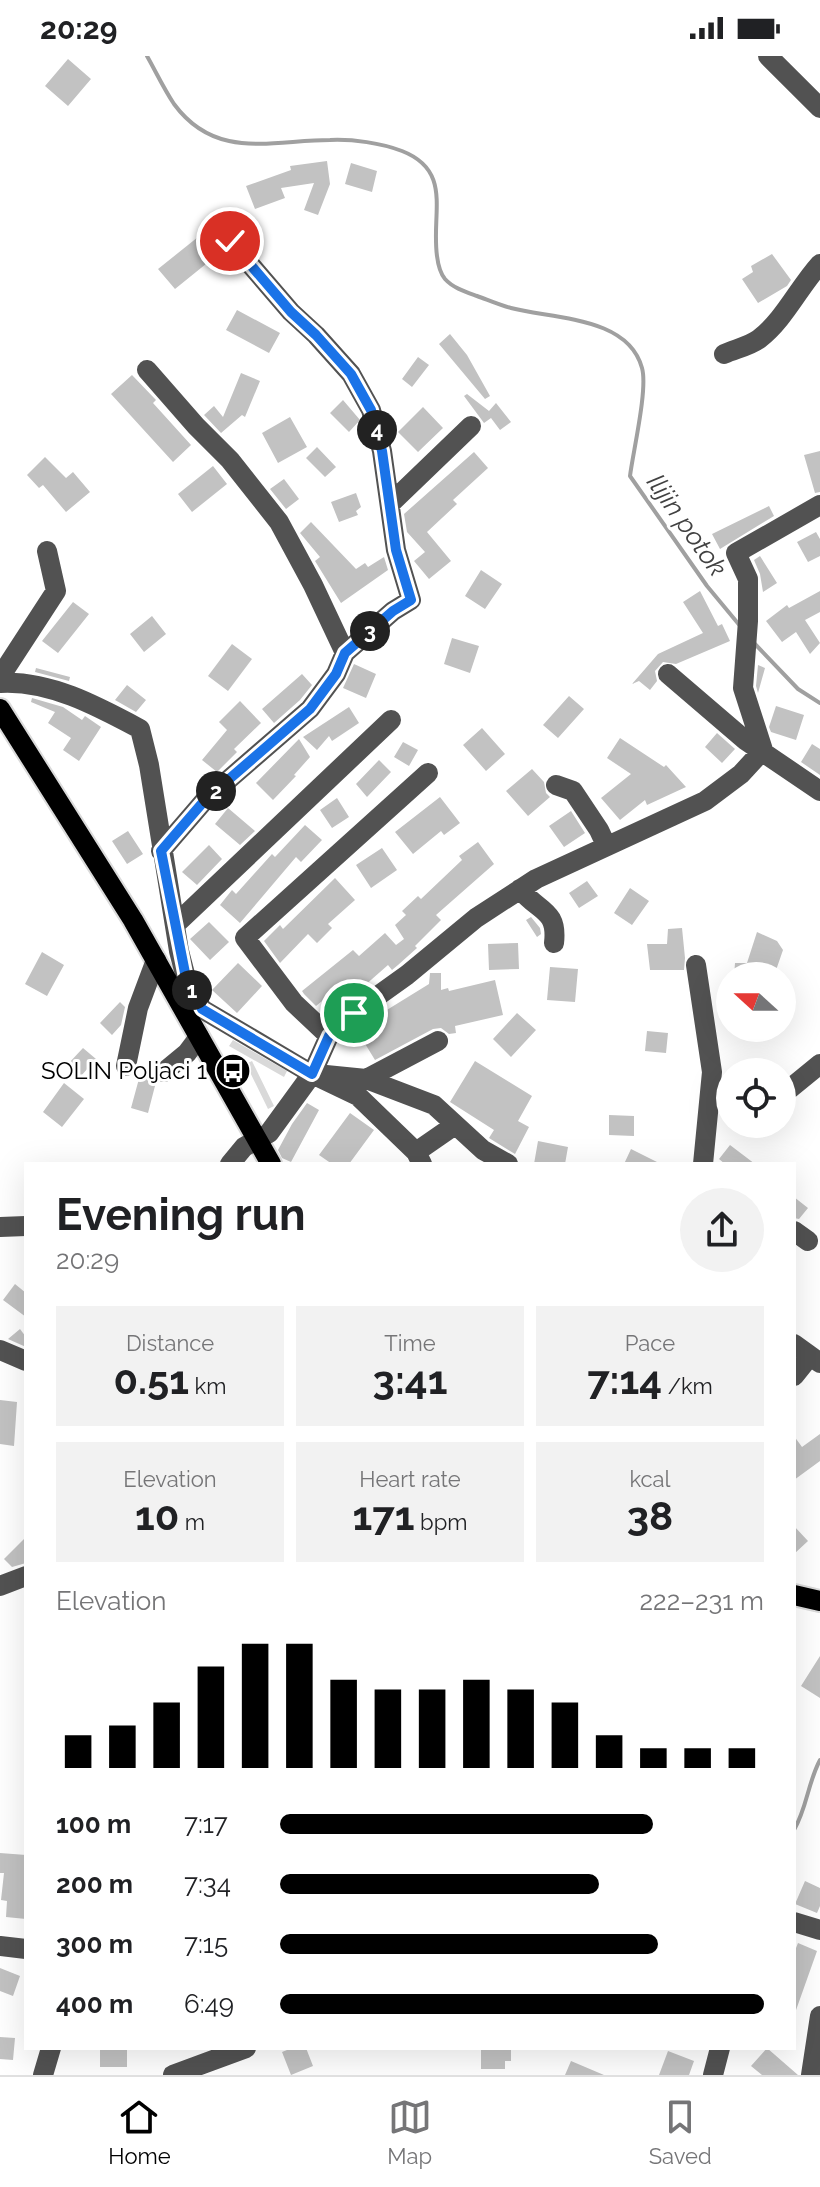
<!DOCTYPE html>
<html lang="en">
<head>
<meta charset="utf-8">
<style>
  body { margin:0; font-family:Raleway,sans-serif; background:#f2f2f2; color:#202124; height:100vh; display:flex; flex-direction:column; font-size:30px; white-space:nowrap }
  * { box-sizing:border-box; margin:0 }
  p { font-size:26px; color:#757577 }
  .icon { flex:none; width:44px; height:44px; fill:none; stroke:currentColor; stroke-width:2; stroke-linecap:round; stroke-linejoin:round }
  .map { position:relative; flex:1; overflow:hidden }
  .panel { position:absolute; left:24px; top:1106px; width:772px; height:888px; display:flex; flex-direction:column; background:#fff; border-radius:0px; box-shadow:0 8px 32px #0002 }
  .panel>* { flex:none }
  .needle { width:52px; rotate:291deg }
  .controls { position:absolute; left:716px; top:906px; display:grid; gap:16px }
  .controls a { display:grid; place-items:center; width:80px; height:80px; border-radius:50%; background:#fff; box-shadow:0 8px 32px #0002; font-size:40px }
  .pin { position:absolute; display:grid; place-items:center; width:68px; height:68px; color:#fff; margin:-34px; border:4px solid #fff; border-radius:50%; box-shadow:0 2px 8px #0007 }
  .km { position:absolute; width:40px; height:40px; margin:-20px; border-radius:50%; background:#222; color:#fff; font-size:22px; line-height:40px; text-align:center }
  .round { display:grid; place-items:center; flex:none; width:84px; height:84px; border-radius:42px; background:#f2f2f2 }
  .summary { display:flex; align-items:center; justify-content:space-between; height:136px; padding:0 32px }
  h1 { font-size:44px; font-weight:700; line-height:60px }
  .metrics { display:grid; grid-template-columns:repeat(3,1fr); gap:12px; height:136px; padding:8px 32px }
  .metrics div { display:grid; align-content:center; border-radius:0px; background:#f2f2f2; text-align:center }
  .metrics b { font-size:40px; font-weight:700 }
  .metrics small { font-size:22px; font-weight:400 }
  .metrics p { font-size:22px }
  .chart { height:224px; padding:16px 32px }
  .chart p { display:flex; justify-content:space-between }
  .chart svg { width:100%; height:144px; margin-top:8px; stroke:#000; stroke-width:6 }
  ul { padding:0 32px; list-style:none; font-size:26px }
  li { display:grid; grid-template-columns:128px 96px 1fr; align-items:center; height:60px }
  li i { height:20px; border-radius:10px; background:#000 }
  .status { display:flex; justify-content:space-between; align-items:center; height:56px; padding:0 40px; background:#fff; direction:ltr }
  .status svg { height:22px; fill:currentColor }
  .tab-bar { display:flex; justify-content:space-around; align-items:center; height:112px; border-top:2px solid #e0e0e0; background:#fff; font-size:22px; color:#757577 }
  .tab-bar a { display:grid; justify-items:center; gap:4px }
  .tab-bar .active { color:#000 }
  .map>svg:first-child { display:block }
  .green { fill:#d9d9d9 }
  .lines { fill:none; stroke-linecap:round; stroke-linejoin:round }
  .stream { stroke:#a0a0a0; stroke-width:4 }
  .building { fill:#c2c2c2 }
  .major-casing { stroke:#dbdbdb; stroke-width:24 }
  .minor { stroke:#525252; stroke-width:20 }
  .major { stroke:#000; stroke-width:20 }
  .route-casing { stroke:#fff; stroke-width:16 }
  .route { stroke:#1a73e8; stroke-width:10 }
  .labels { text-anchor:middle; stroke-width:6; stroke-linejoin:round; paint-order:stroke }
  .poi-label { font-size:24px; fill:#000; stroke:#fff; text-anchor:end }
  .water-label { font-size:26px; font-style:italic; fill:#414141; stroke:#fff }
</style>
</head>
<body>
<div class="status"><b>20:29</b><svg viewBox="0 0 49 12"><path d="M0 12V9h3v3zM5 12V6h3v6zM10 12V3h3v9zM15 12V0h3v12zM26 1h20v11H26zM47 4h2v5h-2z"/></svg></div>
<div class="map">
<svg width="820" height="2019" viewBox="0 0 820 2019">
  <rect width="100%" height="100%" fill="#fff"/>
  <path class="green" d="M 233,984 L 287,1015 L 284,1021 L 229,990 Z
    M 252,1005 L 274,1050 L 268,1053 L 246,1008 Z"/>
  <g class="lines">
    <path class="stream" d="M 147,0 C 156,16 164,33 174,48 C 216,105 272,84 330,84 C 353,83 381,87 402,95 C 453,115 431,157 437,200 C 438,208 440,217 445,223 C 453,232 466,236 477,240 C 488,244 499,249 511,252 C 552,263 628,260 642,312 C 648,333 633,396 630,420 L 707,530 L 741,571
      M 754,587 L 798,633 L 820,647
      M 794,1774 C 807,1752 808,1726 820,1704"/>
  </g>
  <path class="building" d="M 68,3 L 91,23 L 68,50 L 45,30 Z
    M 327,105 L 330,128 L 318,159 L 304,154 L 314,127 L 281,132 L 285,142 L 255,153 L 246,130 L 291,114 L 290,110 Z
    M 351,107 L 377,115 L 372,136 L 345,128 Z
    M 208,173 L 217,184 L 222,195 L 175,233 L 158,213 Z
    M 772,198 L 791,224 L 787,230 L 758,247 L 742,223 L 753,216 L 751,210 Z
    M 237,254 L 280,277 L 269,297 L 226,274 Z
    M 450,278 L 467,299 L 490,340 L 485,343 L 439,288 Z
    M 418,301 L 429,309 L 412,331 L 402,323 Z
    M 241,317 L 260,325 L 245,361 L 242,359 L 221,377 L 204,359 L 214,350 L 223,361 Z
    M 132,319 L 156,344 L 153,347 L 191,389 L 173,406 L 111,338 Z
    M 467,338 L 489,355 L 496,347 L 511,366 L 500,374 L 491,362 L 484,367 L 464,340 Z
    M 343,344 L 360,364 L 349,376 L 330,357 Z
    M 423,351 L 443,372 L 418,396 L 398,376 Z
    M 290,361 L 307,391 L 278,407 L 262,377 Z
    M 317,391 L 336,411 L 325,421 L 306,402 Z
    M 820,395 L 820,436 L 815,437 L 804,399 Z
    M 474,396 L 488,412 L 453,444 L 457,448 L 427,476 L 451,505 L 429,523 L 414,505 L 425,496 L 407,476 L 404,458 Z
    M 45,401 L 66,422 L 73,416 L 90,436 L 66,456 L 43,429 L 39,432 L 27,419 Z
    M 213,410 L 227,428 L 192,456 L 178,438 Z
    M 284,423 L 299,443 L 286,453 L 270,433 Z
    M 356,437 L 361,451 L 356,455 L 358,459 L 339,466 L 331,446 Z
    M 769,450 L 774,460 L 720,493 L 712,478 Z
    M 311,466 L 356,513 L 365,507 L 368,511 L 384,501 L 388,514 L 341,547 L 315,505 L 320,501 L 300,477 Z
    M 816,476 L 820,483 L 820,500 L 808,506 L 797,486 Z
    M 760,500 L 777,527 L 763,536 L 760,518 L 754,504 Z
    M 481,514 L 502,528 L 485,553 L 465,540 Z
    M 700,535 L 718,570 L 722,568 L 730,585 L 676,608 L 663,606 L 655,615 L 657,625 L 650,634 L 639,625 L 632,628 L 658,598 L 703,577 L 683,546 Z
    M 820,535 L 820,556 L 805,564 L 820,587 L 810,598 L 796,576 L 782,586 L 766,565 L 787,549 L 789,552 Z
    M 73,546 L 89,558 L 58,597 L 42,585 Z
    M 152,560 L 166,578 L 144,596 L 130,578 Z
    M 452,582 L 479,590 L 470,617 L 444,608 Z
    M 232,588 L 252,603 L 228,635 L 208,620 Z
    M 354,608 L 376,618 L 366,642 L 343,632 Z
    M 758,609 L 765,612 L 758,637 L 756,630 Z
    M 36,612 L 70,621 L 69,625 L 35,616 Z
    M 302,618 L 312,629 L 300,644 L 274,667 L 262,653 Z
    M 127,629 L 146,644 L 136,656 L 115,644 Z
    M 569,640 L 584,653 L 558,682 L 543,669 Z
    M 32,642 L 63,651 L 82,664 L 85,660 L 101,671 L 79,705 L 63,694 L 71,682 L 48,667 L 55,656 L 31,646 Z
    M 240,645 L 261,667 L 234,693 L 237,696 L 217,716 L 202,704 L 227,674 L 219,666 Z
    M 776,650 L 804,659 L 796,684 L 771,676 L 769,671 Z
    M 349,651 L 359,667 L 332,685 L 329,680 L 317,694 L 303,681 Z
    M 482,672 L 505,698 L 486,715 L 463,689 Z
    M 717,677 L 735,693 L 722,707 L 705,691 Z
    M 620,682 L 664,711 L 666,709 L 686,731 L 647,749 L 645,744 L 620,764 L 601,742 L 631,718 L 607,702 Z
    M 299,683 L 310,701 L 294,719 L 296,720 L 273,744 L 256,727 Z
    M 403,686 L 418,694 L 409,710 L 394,701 Z
    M 812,688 L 820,693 L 820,719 L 801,706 Z
    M 379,704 L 391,716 L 367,741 L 356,728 Z
    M 532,713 L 544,726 L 546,737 L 550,741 L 528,760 L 506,735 Z
    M 440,741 L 460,767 L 444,779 L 441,775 L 413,798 L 395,776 Z
    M 337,742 L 349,761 L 332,772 L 320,754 Z
    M 228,752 L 255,775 L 240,789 L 215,768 Z
    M 571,755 L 585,777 L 564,791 L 549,770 Z
    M 305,769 L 322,784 L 301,806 L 296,801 L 240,867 L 220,849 L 232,834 L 236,838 L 272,798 L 275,801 Z
    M 128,775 L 143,798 L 127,808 L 112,785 Z
    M 478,786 L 494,808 L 436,859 L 441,864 L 415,890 L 417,892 L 398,909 L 392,914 L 388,909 L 355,938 L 345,926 L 316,950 L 304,938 L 302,935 L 353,894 L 359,900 L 385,877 L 396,889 L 404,883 L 395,869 L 406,859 L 402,855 L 418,840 L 421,843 L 462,804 L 459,800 Z
    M 209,789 L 222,803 L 197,829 L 182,816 Z
    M 382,792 L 397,814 L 371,832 L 356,809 Z
    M 335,822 L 355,844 L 328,868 L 332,872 L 317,887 L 308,878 L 280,907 L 264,885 L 280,869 L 283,873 Z
    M 587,825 L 598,840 L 579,852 L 569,837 Z
    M 630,832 L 649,845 L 632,869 L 614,857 Z
    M 531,861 L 540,872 L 541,878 L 537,881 L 526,864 Z
    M 209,866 L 229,886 L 210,904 L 190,883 Z
    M 682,872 L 685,902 L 684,914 L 650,914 L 647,888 L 667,888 L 668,873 Z
    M 757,876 L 777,885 L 783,894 L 774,920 L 734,920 L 735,907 L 747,907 Z
    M 518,887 L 519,913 L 489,914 L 488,888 Z
    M 42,896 L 64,909 L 47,940 L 25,928 Z
    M 238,907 L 262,930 L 237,957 L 212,934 Z
    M 550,911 L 578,913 L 575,946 L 547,944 Z
    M 430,917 L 441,917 L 441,934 L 448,932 L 449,935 L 495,924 L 503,959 L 455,970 L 456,977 L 449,978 L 441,972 L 433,973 L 375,1004 L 356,973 L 429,928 Z
    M 120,946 L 125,951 L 121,969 L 112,979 L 100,967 Z
    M 517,957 L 536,974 L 511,1001 L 493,983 Z
    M 647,975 L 668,977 L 666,997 L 645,995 Z
    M 83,992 L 96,1003 L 81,1020 L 68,1008 Z
    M 475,1005 L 532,1040 L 518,1065 L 529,1071 L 515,1098 L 489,1082 L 494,1074 L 450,1046 Z
    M 140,1019 L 156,1026 L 148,1057 L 131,1052 Z
    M 64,1027 L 84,1043 L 62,1071 L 43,1056 Z
    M 307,1047 L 319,1054 L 291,1106 L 282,1102 L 278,1094 L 292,1068 Z
    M 350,1057 L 374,1074 L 349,1108 L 332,1108 L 319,1099 Z
    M 609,1059 L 634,1060 L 634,1080 L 609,1079 Z
    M 538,1085 L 568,1091 L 565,1108 L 534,1108 Z
    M 730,1089 L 755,1108 L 725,1108 L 719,1103 Z
    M 631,1093 L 661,1108 L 624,1108 Z
    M 794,1141 L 808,1152 L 799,1163 L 794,1162 Z
    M 15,1228 L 26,1237 L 26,1261 L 3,1244 Z
    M 20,1273 L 26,1281 L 26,1291 L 8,1283 Z
    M 0,1344 L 17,1346 L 14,1390 L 0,1388 Z
    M 820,1378 L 820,1405 L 794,1424 L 794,1380 L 802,1391 Z
    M 794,1470 L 808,1485 L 794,1498 Z
    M 26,1481 L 26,1507 L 12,1511 L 4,1503 Z
    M 820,1600 L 820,1642 L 801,1630 Z
    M 0,1797 L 26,1799 L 26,1863 L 6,1861 L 7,1845 L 1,1844 L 4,1817 L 0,1817 Z
    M 805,1825 L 820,1832 L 820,1850 L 817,1857 L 795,1848 Z
    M 798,1887 L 817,1895 L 795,1957 L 794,1897 Z
    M 0,1912 L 20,1920 L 13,1940 L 0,1935 Z
    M 0,1981 L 15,1982 L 13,2004 L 0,2003 Z
    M 100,1992 L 127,1992 L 127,2011 L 100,2011 Z
    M 292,1992 L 306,1992 L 313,2010 L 291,2019 L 282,1996 Z
    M 481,1992 L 511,1992 L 511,2005 L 505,2005 L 505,2013 L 481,2013 Z
    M 767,1992 L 798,2019 L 762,2019 L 751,2010 Z
    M 668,1995 L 694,2005 L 689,2019 L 659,2019 Z
    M 571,2005 L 604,2019 L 565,2019 Z"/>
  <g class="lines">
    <defs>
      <path id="major" d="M 0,653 L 133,864 L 271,1108
        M 794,1539 L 820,1545"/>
    </defs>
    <use href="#major" class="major-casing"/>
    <path class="minor" d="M 768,0 L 820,52
      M 724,298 C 735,293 750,290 759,283 C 784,264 799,231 820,208
      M 147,314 L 196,370 L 230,404 L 279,466 L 313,529 L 345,597
      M 390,448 L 471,370
      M 668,618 L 745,684 L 820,735
      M 0,621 L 56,535 L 47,495
      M 0,627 C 49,624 97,650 140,673 L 149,709 L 179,895 L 186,922 L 202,953 L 312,1018 L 358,1040 L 416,1096 L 422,1108
      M 763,694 L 743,632 L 748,565 L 748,523 L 736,497 L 820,449
      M 556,729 L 573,735 L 599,774 L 606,789
      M 161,795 L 205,744 L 310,653 L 336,618 L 345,597 L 393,555 L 411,544 L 396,494 L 382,395 L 371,354 L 351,318 L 316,279 L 291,256 L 230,185
      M 520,833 C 538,856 558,853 554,887
      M 176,868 L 391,664
      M 696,909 L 712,1016 L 703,1108
      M 329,980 L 294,947 L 245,882 L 428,717
      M 126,1010 L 138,952 L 156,904
      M 164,1016 L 187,997 L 199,981
      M 326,1019 L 366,1023 L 434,1049 L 483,1094 L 508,1108
      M 366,1023 L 438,985
      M 782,1034 L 787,1035 L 820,1008
      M 416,1096 L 455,1069
      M 230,1108 L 244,1091 L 269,1077 L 312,1018 L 329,980 L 354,957 L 407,919 L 476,862 L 536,823 L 705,745 L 741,718 L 763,694
      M 0,1171 L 26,1170
      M 794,1175 L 808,1185
      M 794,1288 L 820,1307
      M 0,1294 L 26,1305
      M 794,1320 L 810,1300
      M 0,1530 L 26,1520
      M 794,1866 L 820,1874
      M 0,1890 L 26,1893
      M 43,2019 L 51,1992
      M 173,2019 L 246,1992
      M 713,2019 L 720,1992
      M 811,2019 L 820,1960"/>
    <use href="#major" class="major"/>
  </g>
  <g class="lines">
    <defs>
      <path id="route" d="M 230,185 L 291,256 L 316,279 L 351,318 L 371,354 L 382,395 L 396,494 L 411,544 L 393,555 L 345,597 L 336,618 L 310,653 L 205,744 L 161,795 L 186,922 L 202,953 L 312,1018 L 329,980 L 354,957"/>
    </defs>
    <use href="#route" class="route-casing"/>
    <use href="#route" class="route"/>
  </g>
  <defs>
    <symbol id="bus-disc" viewBox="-11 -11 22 22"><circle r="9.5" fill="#000" stroke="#fff"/><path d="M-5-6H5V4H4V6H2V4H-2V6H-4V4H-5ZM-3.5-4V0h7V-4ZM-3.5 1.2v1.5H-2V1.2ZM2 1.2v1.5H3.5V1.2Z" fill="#fff"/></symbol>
  </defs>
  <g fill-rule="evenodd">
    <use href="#bus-disc" x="213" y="995" width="40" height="40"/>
  </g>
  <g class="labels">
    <g class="poi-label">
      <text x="207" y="1023">SOLIN Poljaci 1</text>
    </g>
    <g class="water-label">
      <text transform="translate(687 469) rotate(55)" y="9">Ilijin potok</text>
    </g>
  </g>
</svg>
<div class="controls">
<a><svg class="needle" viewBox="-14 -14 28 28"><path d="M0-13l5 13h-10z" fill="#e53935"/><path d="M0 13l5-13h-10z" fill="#757577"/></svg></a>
<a><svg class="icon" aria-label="locate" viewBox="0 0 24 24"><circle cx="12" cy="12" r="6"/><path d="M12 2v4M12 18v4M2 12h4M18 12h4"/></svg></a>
</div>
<div class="pin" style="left:354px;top:957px;background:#1e9e55"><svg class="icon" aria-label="arrive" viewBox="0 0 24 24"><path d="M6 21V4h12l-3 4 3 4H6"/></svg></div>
<div class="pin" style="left:230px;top:185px;background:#d93025"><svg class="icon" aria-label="check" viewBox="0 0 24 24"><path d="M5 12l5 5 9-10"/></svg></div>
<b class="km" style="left:192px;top:934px">1</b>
<b class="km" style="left:216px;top:735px">2</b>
<b class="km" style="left:370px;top:575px">3</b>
<b class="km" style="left:377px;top:374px">4</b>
<section class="panel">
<div class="summary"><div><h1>Evening run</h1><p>20:29</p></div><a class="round"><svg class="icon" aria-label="share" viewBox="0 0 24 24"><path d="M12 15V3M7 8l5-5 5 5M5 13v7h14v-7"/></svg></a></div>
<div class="metrics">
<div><p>Distance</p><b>0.51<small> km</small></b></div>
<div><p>Time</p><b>3:41</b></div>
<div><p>Pace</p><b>7:14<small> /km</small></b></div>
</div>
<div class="metrics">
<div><p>Elevation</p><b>10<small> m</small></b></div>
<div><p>Heart rate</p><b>171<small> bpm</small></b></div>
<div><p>kcal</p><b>38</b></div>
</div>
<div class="chart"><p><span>Elevation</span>222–231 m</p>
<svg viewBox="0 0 160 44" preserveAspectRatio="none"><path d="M5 44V34M15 44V31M25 44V24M35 44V13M45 44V6M55 44V6M65 44V17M75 44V20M85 44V20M95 44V17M105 44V20M115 44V24M125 44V34M135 44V38M145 44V38M155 44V38"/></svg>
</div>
<ul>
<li><b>100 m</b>7:17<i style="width:77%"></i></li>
<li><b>200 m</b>7:34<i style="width:66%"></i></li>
<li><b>300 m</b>7:15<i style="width:78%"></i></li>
<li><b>400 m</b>6:49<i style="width:100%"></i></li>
</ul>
</section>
</div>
<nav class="tab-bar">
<a class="active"><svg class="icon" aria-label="home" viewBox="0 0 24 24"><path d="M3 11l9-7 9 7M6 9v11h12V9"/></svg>Home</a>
<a><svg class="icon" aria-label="map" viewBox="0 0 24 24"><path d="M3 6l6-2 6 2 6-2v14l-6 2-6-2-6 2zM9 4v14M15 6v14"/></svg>Map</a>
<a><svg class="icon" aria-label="saved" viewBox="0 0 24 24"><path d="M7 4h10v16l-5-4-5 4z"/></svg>Saved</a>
</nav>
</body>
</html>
